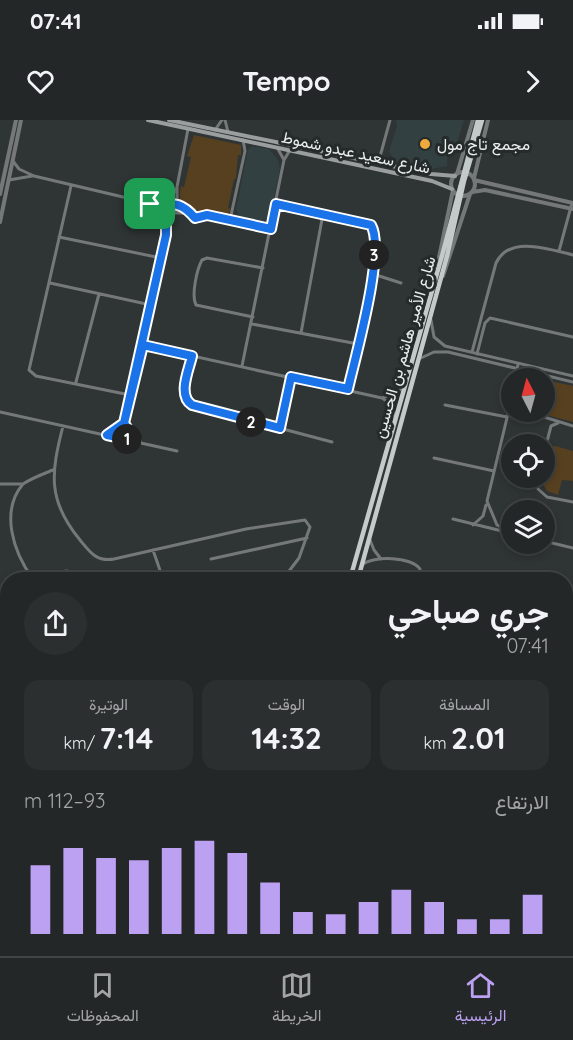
<!DOCTYPE html>
<html lang="ar">
<head>
<meta charset="utf-8">
<style>
  body { margin:0; font-family:Quicksand,Vazirmatn,sans-serif; background:#2b2f2f; color:#f1f3f6; direction:rtl; height:100vh; display:flex; flex-direction:column; font-size:22px; white-space:nowrap }
  * { box-sizing:border-box; margin:0 }
  p { font-size:20px; color:#a3a5a7 }
  .icon { flex:none; width:33px; height:33px; fill:none; stroke:currentColor; stroke-width:2; stroke-linecap:round; stroke-linejoin:round }
  .map { position:relative; flex:1; overflow:hidden; direction:ltr }
  .sheet { position:absolute; left:0px; top:452px; width:573px; height:386px; display:flex; flex-direction:column; background:#232727; border-radius:24px 24px 0 0; box-shadow:0 3px 9px #0003,0 0 0 2px #404444; direction:rtl }
  .sheet>* { flex:none }
  .needle { width:39px; rotate:354deg }
  .fabs { position:absolute; left:501px; top:248px; display:grid; gap:12px }
  .fabs a { display:grid; place-items:center; width:54px; height:54px; border-radius:50%; background:#232727; box-shadow:0 3px 9px #0003,0 0 0 2px #404444; font-size:30px }
  .pin { position:absolute; display:grid; place-items:center; width:51px; height:51px; color:#fff; margin:-26px; border-radius:12px; box-shadow:0 3px 9px #0006 }
  .km { position:absolute; width:30px; height:30px; margin:-15px; border-radius:50%; background:#222; color:#fff; font-size:16px; line-height:30px; text-align:center }
  .round { display:grid; place-items:center; flex:none; width:63px; height:63px; border-radius:32px; background:#2b2f2f }
  .headline { display:flex; align-items:center; justify-content:space-between; height:102px; padding:0 24px }
  h1 { font-size:33px; font-weight:700; line-height:45px }
  .figures { display:grid; grid-template-columns:repeat(3,1fr); gap:9px; height:102px; padding:6px 24px }
  .figures div { display:grid; align-content:center; border-radius:15px; background:#2b2f2f; text-align:center }
  .figures b { font-size:30px; font-weight:700 }
  .figures small { font-size:16px; font-weight:400 }
  .figures p { font-size:16px }
  .chart { height:168px; padding:12px 24px }
  .chart p { display:flex; justify-content:space-between }
  .chart svg { width:100%; height:108px; margin-top:6px; stroke:#bca0f2; stroke-width:6 }
  .status { display:flex; justify-content:space-between; align-items:center; height:42px; padding:0 30px; background:#232727; direction:ltr }
  .status svg { height:16px; fill:currentColor }
  header { display:flex; justify-content:space-between; align-items:center; height:78px; padding:0 24px; background:#232727; font-size:27px; font-weight:700 }
  .tab-bar { display:flex; justify-content:space-around; align-items:center; height:84px; border-top:2px solid #404444; background:#232727; font-size:16px; color:#a3a5a7 }
  .tab-bar a { display:grid; justify-items:center; gap:3px }
  .tab-bar .active { color:#bca0f2 }
  .map>svg:first-child { display:block }
  .built { fill:#334042 }
  .green { fill:#574020 }
  .lines { fill:none; stroke-linecap:round; stroke-linejoin:round }
  .minor { stroke:#757878; stroke-width:3 }
  .tertiary { stroke:#757878; stroke-width:4 }
  .secondary { stroke:#9a9e9f; stroke-width:4 }
  .primary { stroke:#b7bcbd; stroke-width:4.5 }
  .trunk { stroke:#c4caca; stroke-width:4.5 }
  .trunk-bridge { stroke:#c4caca; stroke-width:4.5 }
  .route-casing { stroke:#fff; stroke-width:12 }
  .route { stroke:#1a73e8; stroke-width:8 }
  .poi-dot { fill:#eea83c; stroke:#252a2a; stroke-width:2 }
  .labels { text-anchor:middle; stroke-width:6; stroke-linejoin:round; paint-order:stroke }
  .poi-label { font-size:16px; fill:#ebeeef; stroke:#252a2a; text-anchor:start }
  .street-label { font-size:16px; fill:#ebeeef; stroke:#252a2a }
</style>
</head>
<body>
<div class="status"><b>07:41</b><svg viewBox="0 0 49 12"><path d="M0 12V9h3v3zM5 12V6h3v6zM10 12V3h3v9zM15 12V0h3v12zM26 1h20v11H26zM47 4h2v5h-2z"/></svg></div>
<header><svg class="icon" aria-label="forward" viewBox="0 0 24 24"><path d="M9 5l7 7-7 7"/></svg>Tempo<svg class="icon" aria-label="heart" viewBox="0 0 24 24"><path d="M12 20l-8-8c-3-5 5-10 8-4 3-6 11-1 8 4z"/></svg></header>
<div class="map">
<svg width="573" height="836" viewBox="0 0 573 836">
  <rect width="100%" height="100%" fill="#2f3434"/>
  <path class="built" d="M 396,0 L 464,0 L 454,33 L 447,37 L 447,46 L 431,49 L 396,42 L 389,32 L 397,6 Z
    M 252,26 L 269,29 L 278,40 L 280,49 L 270,97 L 261,102 L 241,98 L 236,90 L 248,30 Z"/>
  <path class="green" d="M 194,15 L 241,25 L 241,35 L 238,35 L 236,58 L 234,59 L 228,88 L 231,89 L 228,94 C 217,96 186,91 181,81 C 179,76 180,71 181,66 L 184,67 L 191,37 L 187,36 Z
    M 545,260 L 573,266 L 573,302 L 532,291 L 544,291 Z
    M 555,326 L 573,331 L 573,361 L 562,360 L 558,375 L 547,371 L 542,362 L 550,328 Z"/>
  <g class="lines">
    <path class="minor" d="M 225,0 L 228,12
      M 215,10 L 222,0
      M 278,29 L 284,40
      M 13,41 L 19,49 L 34,56 L 140,81 L 165,90
      M 378,44 L 390,0
      M 9,60 L 32,56
      M 71,66 L 29,250 L 36,256 L 130,275
      M 169,81 L 176,69
      M 176,84 L 167,83 L 166,92 L 171,94 L 177,90 L 177,67 L 188,9
      M 276,84 L 363,101 L 373,108 L 373,154 L 348,269
      M 177,86 L 188,90 L 195,98
      M 175,93 L 189,93
      M 195,98 L 207,95 L 271,109
      M 230,100 L 245,31 L 243,20
      M 168,110 L 174,94
      M 59,117 L 161,138
      M 559,131 L 572,83
      M 373,154 L 401,163
      M 50,163 L 151,185
      M 253,197 L 196,185 C 191,175 197,149 202,140 L 207,138 L 263,148
      M 431,200 L 434,217 L 445,226 L 573,256
      M 252,204 L 358,224
      M 301,213 L 323,94
      M 143,225 L 382,278 L 391,284 L 395,299
      M 472,232 L 496,143 C 509,115 549,129 573,135
      M 477,234 L 485,203 L 490,198 L 573,217
      M 192,236 C 189,250 178,275 192,285 L 332,322
      M 421,238 L 434,232 L 448,232 L 573,262
      M 242,246 L 284,40 L 290,30
      M 516,258 L 518,244
      M 76,262 L 99,174
      M 384,277 L 398,272 L 405,264
      M 512,277 L 487,381 L 497,405 L 512,413
      M 445,285 L 507,297
      M 525,291 L 573,306
      M 0,292 L 177,331
      M 63,306 C 51,353 47,380 80,420 C 90,432 96,442 114,439 L 246,409 L 305,400 L 310,407 L 299,438 L 283,459
      M 280,308 L 291,257
      M 109,314 L 124,303 L 134,320
      M 121,318 L 165,121 L 166,92
      M 544,333 L 551,306 L 558,303
      M 434,338 L 494,351
      M 538,357 L 538,369 L 547,377 L 573,382
      M 0,364 L 23,364
      M 453,399 L 502,411
      M 473,405 L 483,396 L 486,385
      M 370,420 L 374,430 L 381,439
      M 544,421 L 573,428
      M 153,430 L 163,459
      M 211,439 L 307,418
      M 362,445 C 373,435 412,437 420,449 L 418,459
      M 30,456 L 67,451
      M 33,459 C 13,432 0,391 23,364 C 32,358 43,354 53,350
      M 0,530 L 8,539
      M 566,665 L 573,670
      M 566,717 L 573,720
      M 0,747 L 8,744
      M 566,793 L 573,796
      M 387,830 L 387,836
      M 408,836 L 413,830
      M 481,836 L 486,830"/>
    <path class="tertiary" d="M451 64a12 12 0 1 1 24 0a12 12 0 1 1-24 0Z
      M 457,54 L 473,0
      M 474,58 L 488,0
      M 474,60 L 573,83
      M 472,72 L 485,70 L 573,89
      M 0,74 L 16,0
      M 0,102 L 21,0
      M 443,156 L 470,74
      M 435,157 L 453,70"/>
    <path class="secondary" d="M 148,0 L 432,61 L 452,69
      M 169,0 L 431,54 L 455,56"/>
    <path class="primary" d="M 566,552 L 573,554
      M 566,564 L 573,567
      M 0,756 L 8,760
      M 0,768 L 8,773
      M 35,836 L 39,830
      M 50,836 L 62,830
      M 67,836 L 83,830"/>
    <path class="trunk" d="M 350,459 L 442,136
      M 358,459 L 447,136
      M 68,830 L 71,836
      M 265,830 L 267,836
      M 275,830 L 276,836
      M 283,830 L 284,836
      M 59,831 L 61,836
      M 92,836 L 99,830
      M 288,836 L 288,830"/>
    <path class="trunk-bridge" d="M 442,136 L 478,0
      M 447,136 L 464,61 L 482,0"/>
  </g>
  <g class="lines">
    <defs>
      <path id="route" d="M 150,84 L 166,92 L 166,115 L 124,303 L 107,315 L 136,321 L 124,303 L 143,225 L 192,236 C 189,250 177,275 192,285 L 280,308 L 291,257 L 348,269 C 355,238 386,130 371,105 L 276,84 L 271,109 L 207,95 L 195,98 C 180,80 171,84 150,84"/>
    </defs>
    <use href="#route" class="route-casing"/>
    <use href="#route" class="route"/>
  </g>
  <circle class="poi-dot" cx="425" cy="24" r="6"/>
  <g class="labels">
    <g class="poi-label">
      <text x="437" y="30">مجمع تاج مول</text>
    </g>
    <g class="street-label">
      <text transform="translate(356 32) rotate(12)" y="6">شارع سعيد عبدو شموط</text>
      <text transform="translate(404 227) rotate(-74)" y="6">شارع الأمير هاشم بن الحسين</text>
    </g>
  </g>
</svg>
<div class="fabs">
<a><svg class="needle" viewBox="-14 -14 28 28"><path d="M0-13l5 13h-10z" fill="#e53935"/><path d="M0 13l5-13h-10z" fill="#a3a5a7"/></svg></a>
<a><svg class="icon" aria-label="locate" viewBox="0 0 24 24"><circle cx="12" cy="12" r="6"/><path d="M12 2v4M12 18v4M2 12h4M18 12h4"/></svg></a>
<a><svg class="icon" aria-label="layers" viewBox="0 0 24 24"><path d="M12 4l9 5-9 5-9-5zM3 14l9 5 9-5"/></svg></a>
</div>
<div class="pin" style="left:150px;top:84px;background:#1e9e55"><svg class="icon" aria-label="arrive" viewBox="0 0 24 24"><path d="M6 21V4h12l-3 4 3 4H6"/></svg></div>
<b class="km" style="left:127px;top:319px">1</b>
<b class="km" style="left:251px;top:302px">2</b>
<b class="km" style="left:374px;top:135px">3</b>
<section class="sheet">
<div class="headline"><div><h1>جري صباحي</h1><p>07:41</p></div><a class="round"><svg class="icon" aria-label="share" viewBox="0 0 24 24"><path d="M12 15V3M7 8l5-5 5 5M5 13v7h14v-7"/></svg></a></div>
<div class="figures">
<div><p>المسافة</p><b>2.01<small> km</small></b></div>
<div><p>الوقت</p><b>14:32</b></div>
<div><p>الوتيرة</p><b>7:14<small> /km</small></b></div>
</div>
<div class="chart"><p><span>الارتفاع</span>93–112 m</p>
<svg viewBox="0 0 160 44" preserveAspectRatio="none"><path d="M5 44V16M15 44V9M25 44V13M35 44V14M45 44V9M55 44V6M65 44V11M75 44V23M85 44V35M95 44V36M105 44V31M115 44V26M125 44V31M135 44V38M145 44V38M155 44V28"/></svg>
</div>
</section>
</div>
<nav class="tab-bar">
<a class="active"><svg class="icon" aria-label="home" viewBox="0 0 24 24"><path d="M3 11l9-7 9 7M6 9v11h12V9"/></svg>الرئيسية</a>
<a><svg class="icon" aria-label="map" viewBox="0 0 24 24"><path d="M3 6l6-2 6 2 6-2v14l-6 2-6-2-6 2zM9 4v14M15 6v14"/></svg>الخريطة</a>
<a><svg class="icon" aria-label="saved" viewBox="0 0 24 24"><path d="M7 4h10v16l-5-4-5 4z"/></svg>المحفوظات</a>
</nav>
</body>
</html>
